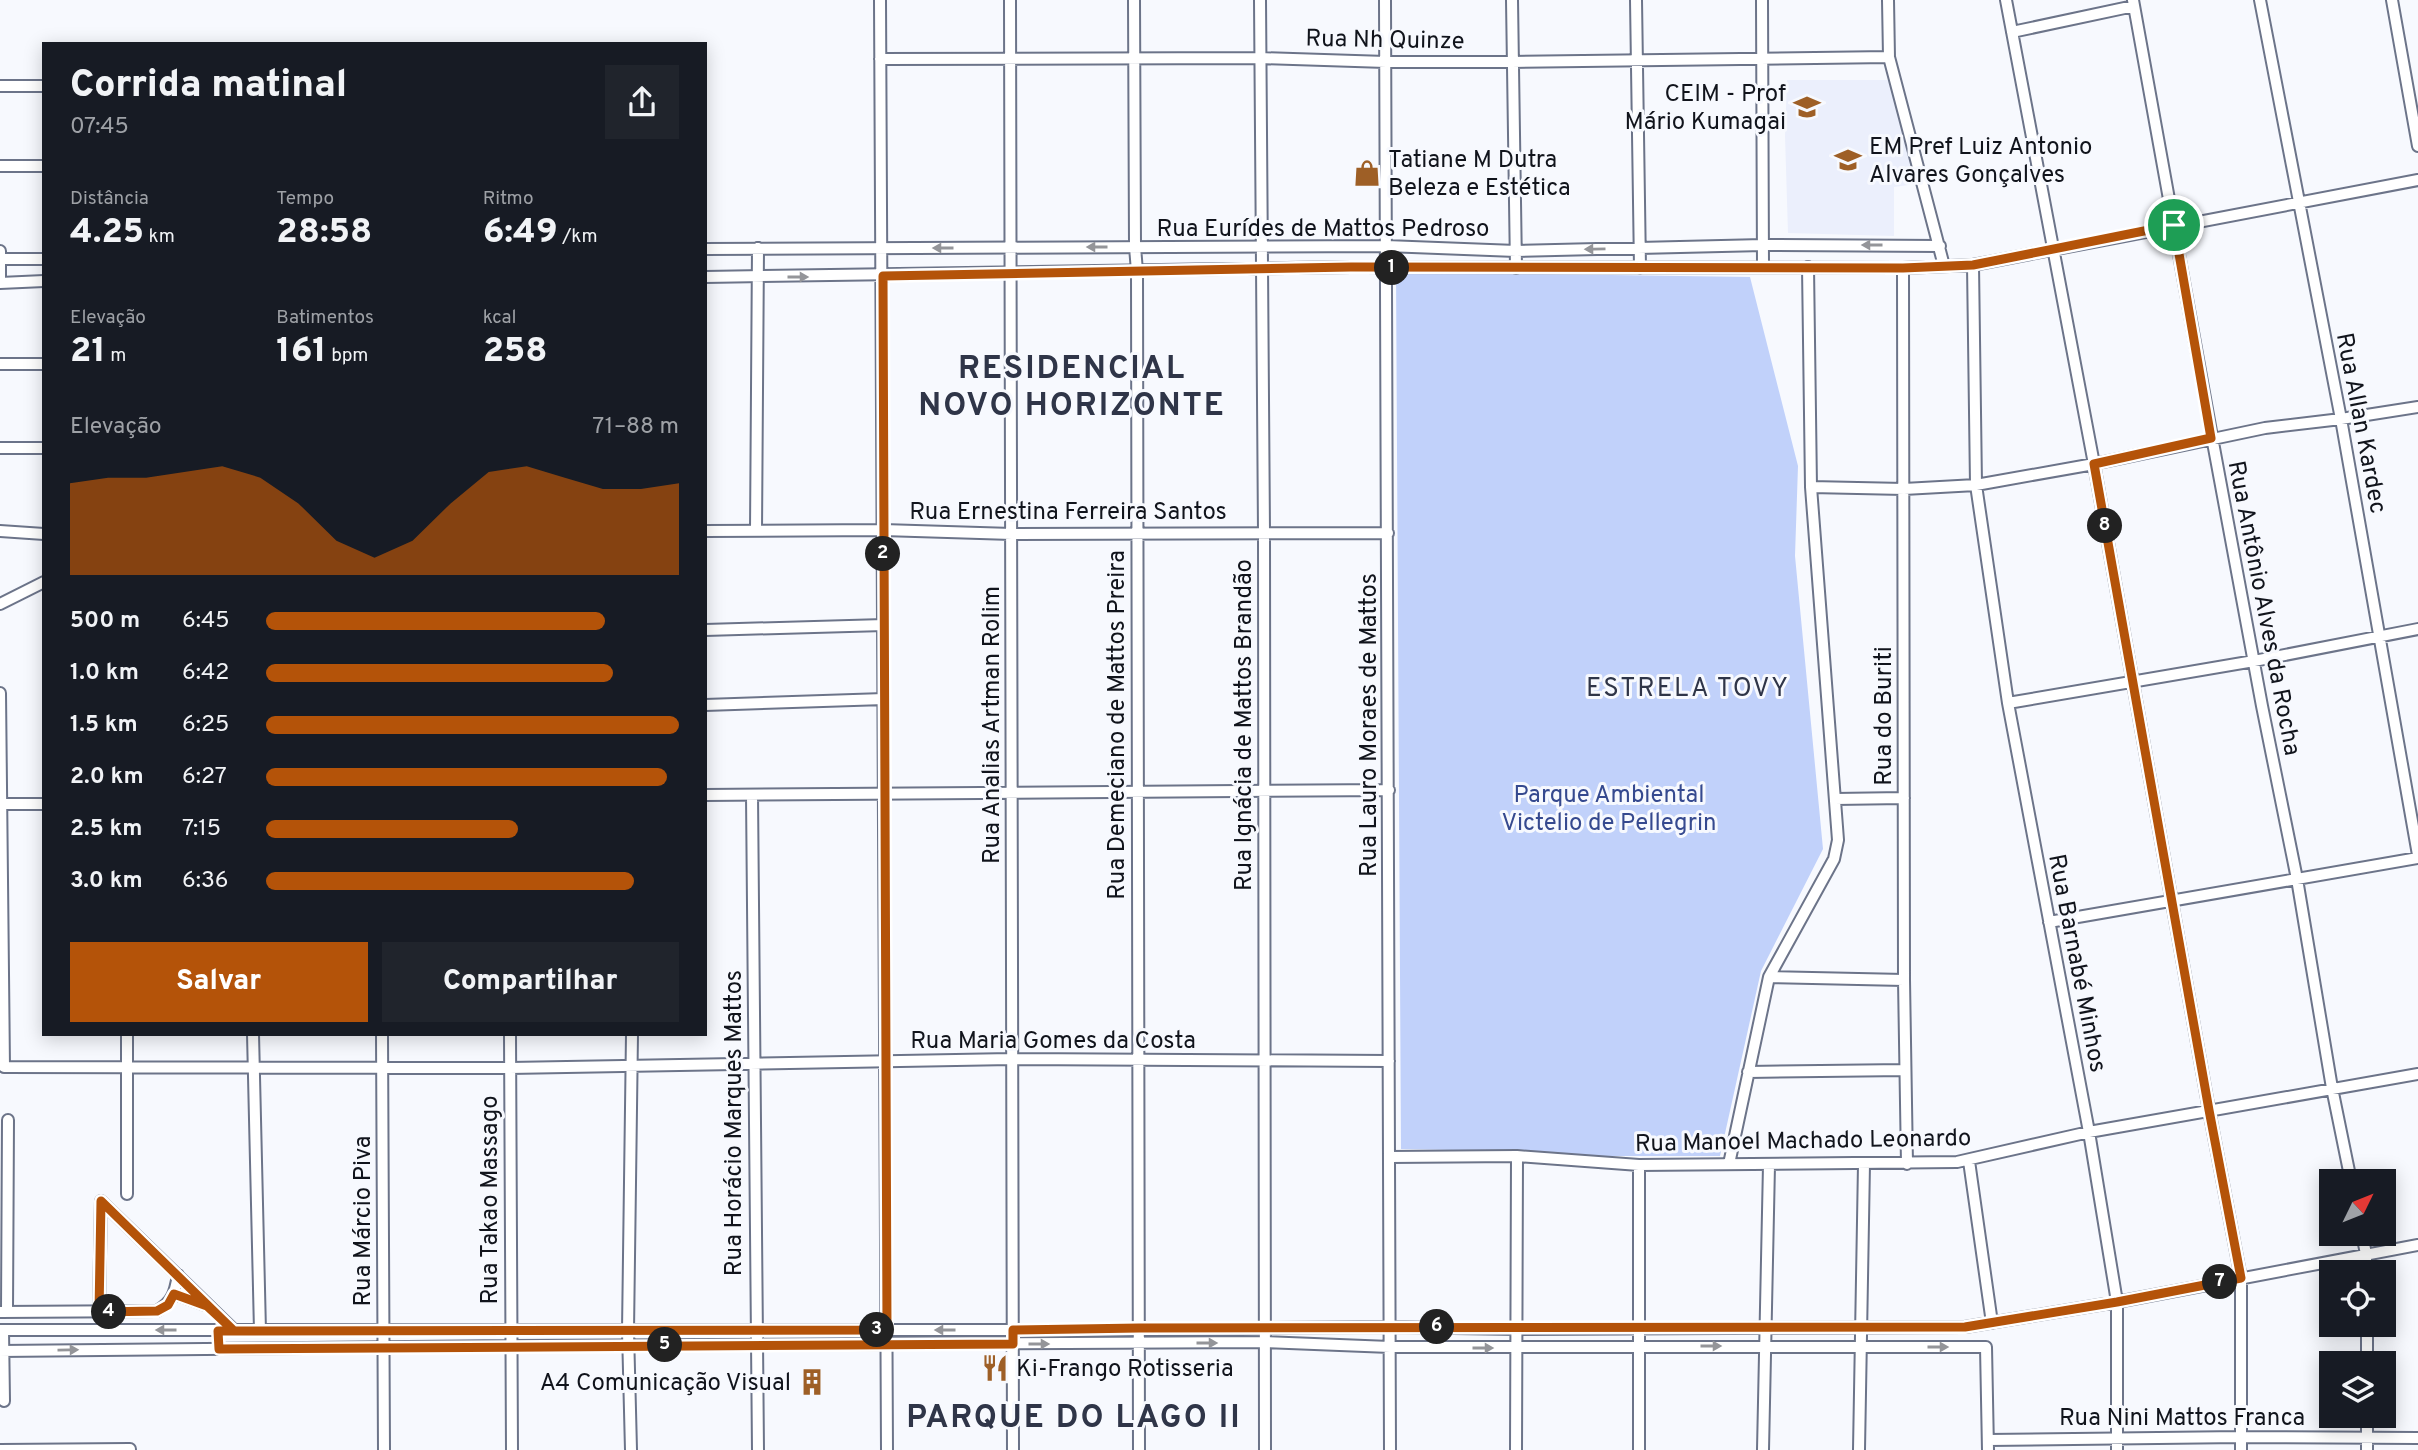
<!DOCTYPE html>
<html lang="pt">
<head>
<meta charset="utf-8">
<style>
  body { margin:0; font-family:Overpass,sans-serif; background:#20242c; color:#f1f3f6; height:100vh; display:flex; flex-direction:column; font-size:26px; white-space:nowrap }
  * { box-sizing:border-box; margin:0 }
  p { font-size:23px; color:#9ea1a6 }
  .icon { flex:none; width:38px; height:38px; fill:none; stroke:currentColor; stroke-width:2; stroke-linecap:round; stroke-linejoin:round }
  .map { position:relative; flex:1; overflow:hidden }
  .panel { position:absolute; left:42px; top:42px; width:665px; height:994px; display:flex; flex-direction:column; background:#171b24; border-radius:0px; box-shadow:0 4px 18px #0003 }
  .panel>* { flex:none }
  .needle { width:46px; rotate:47deg }
  .controls { position:absolute; left:2319px; top:1169px; display:grid; gap:14px }
  .controls a { display:grid; place-items:center; width:77px; height:77px; border-radius:0px; background:#171b24; box-shadow:0 4px 18px #0003; font-size:35px }
  .pin { position:absolute; display:grid; place-items:center; width:60px; height:60px; color:#fff; margin:-30px; border:4px solid #fff; border-radius:50%; box-shadow:0 2px 7px #0007 }
  .km { position:absolute; width:35px; height:35px; margin:-18px; border-radius:50%; background:#222; color:#fff; font-size:19px; line-height:35px; text-align:center }
  .round { display:grid; place-items:center; flex:none; width:74px; height:74px; border-radius:0px; background:#20242c }
  .head { display:flex; align-items:center; justify-content:space-between; height:119px; padding:0 28px }
  h1 { font-size:38px; font-weight:800; line-height:52px }
  .stats { display:grid; grid-template-columns:repeat(3,1fr); gap:10px; height:119px; padding:7px 28px }
  .stats div { display:grid; align-content:center }
  .stats b { font-size:35px; font-weight:800 }
  .stats small { font-size:19px; font-weight:400 }
  .stats p { font-size:19px }
  .chart { height:196px; padding:14px 28px }
  .chart p { display:flex; justify-content:space-between }
  .chart svg { width:100%; height:126px; margin-top:7px; fill:#b45309; opacity:.7 }
  .action { display:flex; gap:14px; margin-top:auto; padding:14px 28px }
  .action a { flex:1; height:80px; border-radius:0px; background:#b45309; color:#fff; font-size:28px; font-weight:800; line-height:80px; text-align:center }
  .action a+a { background:#20242c; color:#f1f3f6 }
  ul { padding:0 28px; list-style:none; font-size:23px }
  li { display:grid; grid-template-columns:112px 84px 1fr; align-items:center; height:52px }
  li i { height:18px; border-radius:9px; background:#b45309 }
  .map>svg:first-child { display:block }
  .built { fill:#ebeffc }
  .green { fill:#c1d1fa }
  .lines { fill:none; stroke-linecap:round; stroke-linejoin:round }
  .minor-casing { stroke:#6c7489; stroke-width:14 }
  .minor { stroke:#fff; stroke-width:10 }
  .oneway { fill:#949599 }
  .route-casing { stroke:#fff; stroke-width:14 }
  .route { stroke:#b45309; stroke-width:9 }
  .labels { text-anchor:middle; stroke-width:6; stroke-linejoin:round; paint-order:stroke }
  .street-label { font-size:24px; fill:#11141c; stroke:#f7f9fe }
  .poi-label { font-size:24px; fill:#11141c; stroke:#f7f9fe; text-anchor:start }
  .park-label { font-size:24px; fill:#35498f; stroke:#f7f9fe }
  .neighbourhood-label { font-size:26px; letter-spacing:2px; fill:#2f3548; stroke:#f7f9fe }
  .district-label { font-size:32px; font-weight:bold; letter-spacing:2px; fill:#2f3548; stroke:#f7f9fe }
</style>
</head>
<body>
<div class="map">
<svg width="2418" height="1450" viewBox="0 0 2418 1450">
  <rect width="100%" height="100%" fill="#f7f9fe"/>
  <path class="built" d="M 1787,80 L 1889,80 L 1916,184 L 1894,187 L 1894,236 L 1788,233 L 1785,136 Z"/>
  <path class="green" d="M 1396,272 L 1750,277 L 1798,466 L 1795,556 L 1823,849 L 1761,971 L 1720,1156 L 1507,1156 L 1503,1151 L 1401,1149 Z"/>
  <g class="lines">
    <defs>
      <path id="minor" d="M 880,0 L 887,1450
        M 1010,0 L 1013,1450
        M 1134,0 L 1135,247 L 1137,271 L 1139,1450
        M 1260,0 L 1264,532 L 1265,1450
        M 1385,0 L 1390,1450
        M 1512,0 L 1516,268
        M 1636,0 L 1640,268
        M 1762,0 L 1763,267
        M 1888,0 L 1889,57 L 1944,266
        M 2006,0 L 2094,464 L 2209,1110 L 2241,1278 L 2241,1450
        M 2133,0 L 2212,437 L 2262,706 L 2297,879 L 2332,1088 L 2351,1181
        M 2260,0 L 2341,419 L 2418,855
        M 2392,0 L 2418,146
        M 2012,32 L 2134,6
        M 880,59 L 1260,58 L 1386,62 L 1512,62 L 1889,57
        M 0,86 L 44,86
        M 0,166 L 44,166
        M 705,249 L 1386,246 L 1516,251 L 1763,245 L 1940,246
        M 0,251 L 0,279
        M 0,259 L 44,259
        M 1973,265 L 1976,485 L 2008,703 L 2089,1132 L 2117,1302 L 2117,1450
        M 1903,268 L 1904,980 L 1907,1164
        M 705,277 L 1351,267 L 1903,268 L 1973,265 L 2418,180
        M 0,283 L 44,281
        M 0,364 L 44,364
        M 0,448 L 44,448
        M 1811,487 L 1904,489 L 1976,485 L 2094,464 L 2265,428 L 2341,419 L 2418,407
        M 0,531 L 44,534
        M 705,531 L 883,530 L 1012,534 L 1388,533
        M 756,531 L 758,248
        M 0,604 L 44,582
        M 705,630 L 884,625
        M 0,693 L 4,1067 L 510,1068 L 1011,1059 L 1389,1061
        M 2008,703 L 2254,661 L 2418,629
        M 705,705 L 884,699
        M 705,795 L 1389,790
        M 752,795 L 758,1450
        M 1835,799 L 1904,798
        M 0,804 L 44,804
        M 2049,922 L 2418,858
        M 1769,977 L 1904,980
        M 127,1034 L 127,1194
        M 253,1034 L 260,1331
        M 382,1034 L 384,1450
        M 510,1034 L 512,1450
        M 1748,1072 L 1905,1070
        M 1390,1157 L 1517,1156 L 1639,1165 L 1957,1162 L 2089,1132 L 2418,1074
        M 1969,1161 L 1992,1323
        M 1729,1164 L 1769,977 L 1834,859 L 1838,840 L 1811,487 L 1808,267
        M 101,1201 L 234,1330
        M 2362,1234 L 2366,1254 L 2366,1272
        M 175,1294 L 205,1305
        M 0,1312 L 157,1311 C 173,1302 175,1292 178,1275
        M 7,1312 L 8,1120
        M 99,1312 L 101,1201
        M 2367,1325 L 2367,1363
        M 0,1330 L 1013,1330 L 1390,1327 L 1517,1329 L 1965,1327 L 2117,1302 L 2418,1245
        M 3,1330 L 4,1401
        M 0,1351 L 511,1346 L 1265,1342 L 1390,1347 L 1986,1347 L 1988,1450
        M 2367,1416 L 2367,1450
        M 1988,1440 L 2241,1437 L 2418,1438
        M 0,1450 L 130,1449
        M 631,1450 L 628,1331 L 632,1034
        M 1516,1450 L 1517,1156
        M 1639,1450 L 1639,1165
        M 1763,1450 L 1769,1165
        M 1859,1450 L 1864,1164"/>
    </defs>
    <use href="#minor" class="minor-casing"/>
    <use href="#minor" class="minor"/>
  </g>
  <defs><path id="oneway-solid" d="M-6-.8H1V-3.2L6.5 0L1 3.2V.8H-6Z" transform="scale(1.75)"/></defs>
  <g class="oneway">
    <use href="#oneway-solid" transform="translate(1872 245) rotate(-180)"/>
    <use href="#oneway-solid" transform="translate(1097 247) rotate(180)"/>
    <use href="#oneway-solid" transform="translate(943 248) rotate(180)"/>
    <use href="#oneway-solid" transform="translate(1595 249) rotate(179)"/>
    <use href="#oneway-solid" transform="translate(798 277)"/>
    <use href="#oneway-solid" transform="translate(166 1330) rotate(-180)"/>
    <use href="#oneway-solid" transform="translate(945 1330) rotate(180)"/>
    <use href="#oneway-solid" transform="translate(1207 1343)"/>
    <use href="#oneway-solid" transform="translate(1039 1344)"/>
    <use href="#oneway-solid" transform="translate(1711 1346)"/>
    <use href="#oneway-solid" transform="translate(1938 1347)"/>
    <use href="#oneway-solid" transform="translate(1483 1348)"/>
    <use href="#oneway-solid" transform="translate(68 1350) rotate(-1)"/>
  </g>
  <g class="lines">
    <defs>
      <path id="route" d="M 2174,225 L 1973,265 L 1903,268 L 1351,267 L 883,276 L 887,1330 L 234,1331 L 207,1306 L 174,1294 L 168,1305 L 157,1311 L 99,1312 L 101,1201 L 234,1331 L 218,1331 L 219,1349 L 1013,1344 L 1013,1330 L 1139,1328 L 1965,1327 L 2117,1302 L 2241,1278 L 2209,1110 L 2094,464 L 2211,438 L 2174,225"/>
    </defs>
    <use href="#route" class="route-casing"/>
    <use href="#route" class="route"/>
  </g>
  <defs>
    <symbol id="school-bare" viewBox="-9 -9 18 18"><path d="M0-5L7-2L0 1L-7-2ZM-4 1L0 2.5L4 1V4Q0 6-4 4Z" fill="#9e5f26" stroke="#f7f9fe" stroke-width="2.5" paint-order="stroke"/></symbol>
    <symbol id="shop-bare" viewBox="-9 -9 18 18"><path d="M-5-2.5h2.3a2.7 3.5 0 0 1 5.4 0H5L5.5 6h-11ZM-1.5-2.5h3a1.5 2.3 0 0 0-3 0Z" fill="#9e5f26" stroke="#f7f9fe" stroke-width="2.5" paint-order="stroke"/></symbol>
    <symbol id="restaurant-bare" viewBox="-9 -9 18 18"><path d="M-5-6h1v4h1v-4h1v4h1v-4h1v5L-1.5 .5V6h-2V.5L-5-1ZM5-6V6H3V1.5H1.5Q1.5-4 5-6Z" fill="#9e5f26" stroke="#f7f9fe" stroke-width="2.5" paint-order="stroke"/></symbol>
    <symbol id="building-bare" viewBox="-9 -9 18 18"><path d="M-4-6H4V6H1V3H-1V6H-4ZM-2.5-4.3h1.7v1.8h-1.7ZM.8-4.3h1.7v1.8H.8ZM-2.5-1h1.7V.8h-1.7ZM.8-1h1.7V.8H.8Z" fill="#9e5f26" stroke="#f7f9fe" stroke-width="2.5" paint-order="stroke"/></symbol>
  </defs>
  <g fill-rule="evenodd">
    <use href="#school-bare" x="1788" y="88" width="38" height="38"/>
    <use href="#school-bare" x="1829" y="141" width="38" height="38"/>
    <use href="#shop-bare" x="1348" y="154" width="38" height="38"/>
    <use href="#restaurant-bare" x="976" y="1349" width="38" height="38"/>
    <use href="#building-bare" x="793" y="1363" width="38" height="38"/>
  </g>
  <g class="labels">
    <g class="street-label">
      <text transform="translate(1385 39) rotate(1)" y="8">Rua Nh Quinze</text>
      <text x="1323" y="236">Rua Eurídes de Mattos Pedroso</text>
      <text transform="translate(2362 423) rotate(79)" y="8">Rua Allan Kardec</text>
      <text x="1068" y="519">Rua Ernestina Ferreira Santos</text>
      <text transform="translate(2265 608) rotate(79)" y="8">Rua Antônio Alves da Rocha</text>
      <text transform="translate(1883 716) rotate(-90)" y="8">Rua do Buriti</text>
      <text transform="translate(991 725) rotate(-90)" y="8">Rua Analias Artman Rolim</text>
      <text transform="translate(1116 725) rotate(-90)" y="8">Rua Demeciano de Mattos Preira</text>
      <text transform="translate(1243 725) rotate(-90)" y="8">Rua Ignácia de Mattos Brandão</text>
      <text transform="translate(1368 725) rotate(-90)" y="8">Rua Lauro Moraes de Mattos</text>
      <text transform="translate(2078 963) rotate(79)" y="8">Rua Barnabé Minhos</text>
      <text x="1053" y="1048">Rua Maria Gomes da Costa</text>
      <text transform="translate(733 1123) rotate(-90)" y="8">Rua Horácio Marques Mattos</text>
      <text transform="translate(1803 1140) rotate(-1)" y="8">Rua Manoel Machado Leonardo</text>
      <text transform="translate(489 1200) rotate(-90)" y="8">Rua Takao Massago</text>
      <text transform="translate(362 1221) rotate(-90)" y="8">Rua Márcio Piva</text>
      <text x="2182" y="1425">Rua Nini Mattos Franca</text>
    </g>
    <g class="poi-label">
      <text x="1786" y="101" text-anchor="end">CEIM - Prof<tspan x="1786" dy="28">Mário Kumagai</tspan></text>
      <text x="1869" y="154">EM Pref Luiz Antonio<tspan x="1869" dy="28">Alvares Gonçalves</tspan></text>
      <text x="1388" y="167">Tatiane M Dutra<tspan x="1388" dy="28">Beleza e Estética</tspan></text>
      <text x="1016" y="1376">Ki-Frango Rotisseria</text>
      <text x="791" y="1390" text-anchor="end">A4 Comunicação Visual</text>
    </g>
    <g class="park-label">
      <text x="1609" y="802">Parque Ambiental<tspan x="1609" dy="28">Victelio de Pellegrin</tspan></text>
    </g>
    <g class="neighbourhood-label">
      <text x="1688" y="696">ESTRELA TOVY</text>
    </g>
    <g class="district-label">
      <text x="1072" y="378">RESIDENCIAL<tspan x="1072" dy="37">NOVO HORIZONTE</tspan></text>
      <text x="1074" y="1427">PARQUE DO LAGO II</text>
    </g>
  </g>
</svg>
<div class="controls">
<a><svg class="needle" viewBox="-14 -14 28 28"><path d="M0-13l5 13h-10z" fill="#e53935"/><path d="M0 13l5-13h-10z" fill="#9ea1a6"/></svg></a>
<a><svg class="icon" aria-label="locate" viewBox="0 0 24 24"><circle cx="12" cy="12" r="6"/><path d="M12 2v4M12 18v4M2 12h4M18 12h4"/></svg></a>
<a><svg class="icon" aria-label="layers" viewBox="0 0 24 24"><path d="M12 4l9 5-9 5-9-5zM3 14l9 5 9-5"/></svg></a>
</div>
<div class="pin" style="left:2174px;top:225px;background:#1e9e55"><svg class="icon" aria-label="arrive" viewBox="0 0 24 24"><path d="M6 21V4h12l-3 4 3 4H6"/></svg></div>
<b class="km" style="left:1392px;top:268px">1</b>
<b class="km" style="left:883px;top:554px">2</b>
<b class="km" style="left:877px;top:1330px">3</b>
<b class="km" style="left:109px;top:1312px">4</b>
<b class="km" style="left:665px;top:1345px">5</b>
<b class="km" style="left:1437px;top:1327px">6</b>
<b class="km" style="left:2220px;top:1282px">7</b>
<b class="km" style="left:2105px;top:526px">8</b>
<section class="panel">
<div class="head"><div><h1>Corrida matinal</h1><p>07:45</p></div><a class="round"><svg class="icon" aria-label="share" viewBox="0 0 24 24"><path d="M12 15V3M7 8l5-5 5 5M5 13v7h14v-7"/></svg></a></div>
<div class="stats">
<div><p>Distância</p><b>4.25<small> km</small></b></div>
<div><p>Tempo</p><b>28:58</b></div>
<div><p>Ritmo</p><b>6:49<small> /km</small></b></div>
</div>
<div class="stats">
<div><p>Elevação</p><b>21<small> m</small></b></div>
<div><p>Batimentos</p><b>161<small> bpm</small></b></div>
<div><p>kcal</p><b>258</b></div>
</div>
<div class="chart"><p><span>Elevação</span>71–88 m</p>
<svg viewBox="0 0 160 44" preserveAspectRatio="none"><path d="M0 44V12L10 10L20 10L30 8L40 6L50 10L60 19L70 32L80 38L90 32L100 19L110 8L120 6L130 10L140 14L150 14L160 12V44z"/></svg>
</div>
<ul>
<li><b>500 m</b>6:45<i style="width:82%"></i></li>
<li><b>1.0 km</b>6:42<i style="width:84%"></i></li>
<li><b>1.5 km</b>6:25<i style="width:100%"></i></li>
<li><b>2.0 km</b>6:27<i style="width:97%"></i></li>
<li><b>2.5 km</b>7:15<i style="width:61%"></i></li>
<li><b>3.0 km</b>6:36<i style="width:89%"></i></li>
</ul>
<div class="action"><a>Salvar</a><a>Compartilhar</a></div>
</section>
</div>
</body>
</html>
